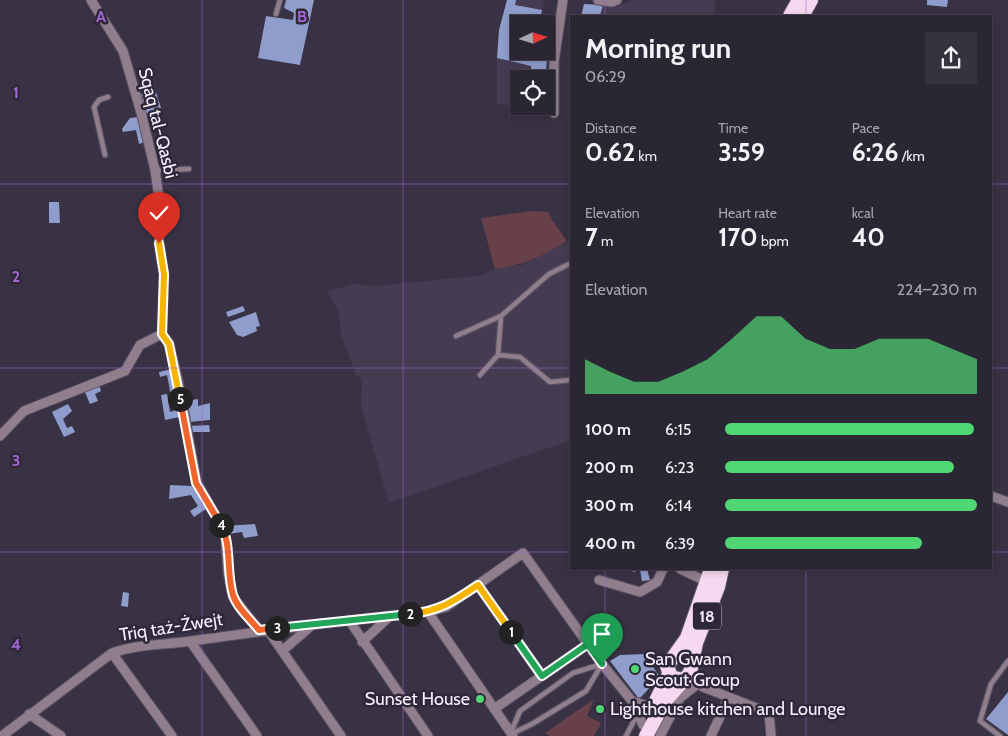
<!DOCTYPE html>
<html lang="en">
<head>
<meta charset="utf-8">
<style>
  body { margin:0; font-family:Cabin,sans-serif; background:#37323f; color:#f1f3f6; height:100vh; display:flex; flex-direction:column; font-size:19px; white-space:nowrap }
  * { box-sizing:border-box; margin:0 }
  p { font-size:16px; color:#a6a5ac }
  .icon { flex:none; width:28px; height:28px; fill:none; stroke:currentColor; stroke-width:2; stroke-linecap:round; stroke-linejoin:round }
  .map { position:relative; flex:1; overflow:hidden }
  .drawer { position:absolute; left:570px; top:15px; width:422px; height:555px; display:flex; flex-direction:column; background:#2b2633; border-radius:0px; box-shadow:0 2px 8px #0003,0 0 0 1px #47434e }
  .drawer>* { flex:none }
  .needle { width:32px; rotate:86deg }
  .buttons { position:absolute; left:510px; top:15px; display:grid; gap:10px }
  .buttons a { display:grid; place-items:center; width:45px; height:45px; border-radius:0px; background:#2b2633; box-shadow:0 2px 8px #0003,0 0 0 1px #47434e; font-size:25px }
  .pin { position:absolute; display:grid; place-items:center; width:42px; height:42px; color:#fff; margin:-51px -21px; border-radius:50% 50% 50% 0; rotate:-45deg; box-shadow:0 0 5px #0007 }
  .pin .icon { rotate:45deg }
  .km { position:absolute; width:25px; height:25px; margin:-12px; border-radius:50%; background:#222; color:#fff; font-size:14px; line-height:25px; text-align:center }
  .round { display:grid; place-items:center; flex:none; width:52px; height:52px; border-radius:0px; background:#37323f }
  .summary { display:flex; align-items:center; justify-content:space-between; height:85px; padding:0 15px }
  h1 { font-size:28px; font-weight:700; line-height:38px }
  .figures { display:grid; grid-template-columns:repeat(3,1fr); gap:8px; height:85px; padding:5px 15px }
  .figures div { display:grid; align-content:center }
  .figures b { font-size:25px; font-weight:700 }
  .figures small { font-size:14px; font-weight:400 }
  .figures p { font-size:14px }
  .chart { height:140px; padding:10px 15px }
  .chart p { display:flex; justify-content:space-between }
  .chart svg { width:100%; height:90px; margin-top:5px; fill:#51d674; opacity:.7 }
  ul { padding:0 15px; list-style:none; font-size:16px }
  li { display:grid; grid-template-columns:80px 60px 1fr; align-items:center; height:38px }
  li i { height:12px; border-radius:6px; background:#51d674 }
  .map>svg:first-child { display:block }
  .built { fill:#453b52 }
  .green { fill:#67404a }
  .building { fill:#8f9dcd }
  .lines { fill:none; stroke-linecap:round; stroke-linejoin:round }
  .service-casing { stroke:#575162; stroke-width:7 }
  .minor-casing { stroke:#575162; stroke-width:11 }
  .trunk-casing { stroke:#575162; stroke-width:16 }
  .service { stroke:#917e8d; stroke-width:4.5 }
  .minor { stroke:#917e8d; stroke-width:9 }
  .trunk { stroke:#f6d8f0; stroke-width:14 }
  .split-1-casing { stroke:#fff; stroke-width:10 }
  .split-2-casing { stroke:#fff; stroke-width:10 }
  .split-3-casing { stroke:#fff; stroke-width:10 }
  .split-4-casing { stroke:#fff; stroke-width:10 }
  .split-5-casing { stroke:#fff; stroke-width:10 }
  .split-6-casing { stroke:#fff; stroke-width:10 }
  .split-1 { stroke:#22a559; stroke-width:6 }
  .split-2 { stroke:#f5b400; stroke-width:6 }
  .split-3 { stroke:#22a559; stroke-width:6 }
  .split-4 { stroke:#f0652b; stroke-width:6 }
  .split-5 { stroke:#f0652b; stroke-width:6 }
  .split-6 { stroke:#f5b400; stroke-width:6 }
  .grid { fill:none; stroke:#a067d2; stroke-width:1; stroke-opacity:0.55 }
  .poi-dot { fill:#51d674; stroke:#2f2839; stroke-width:2 }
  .labels { text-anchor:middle; stroke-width:5; stroke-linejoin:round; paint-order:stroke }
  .shield { fill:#2f2839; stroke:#bab5c3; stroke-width:1 }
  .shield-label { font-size:16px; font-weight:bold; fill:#f6f2fe }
  .street-label { font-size:18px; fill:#f6f2fe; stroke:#2f2839 }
  .poi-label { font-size:18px; fill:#f6f2fe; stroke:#2f2839; text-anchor:start }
  .grid-label { font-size:16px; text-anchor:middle; font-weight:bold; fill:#a067d2; stroke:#2f2839; stroke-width:5; stroke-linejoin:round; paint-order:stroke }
</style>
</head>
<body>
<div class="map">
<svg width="1008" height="736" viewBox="0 0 1008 736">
  <rect width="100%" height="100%" fill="#393244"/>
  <path class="built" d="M 507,0 L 544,0 L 539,24 L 519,24 L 519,51 L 534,51 L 533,58 L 546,71 L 546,79 L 519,79 L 519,106 L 543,106 L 542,109 L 497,104 L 497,58 L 499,30 Z
    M 632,0 L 715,0 L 714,16 L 600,16 L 603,5 L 623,4 Z
    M 571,240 L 571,440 L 389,503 L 361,405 L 362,379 L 356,375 L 341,334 L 338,311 L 327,291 L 354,284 L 373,286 L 478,276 L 495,269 L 522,265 Z"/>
  <path class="green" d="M 532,211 L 549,212 L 552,220 L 567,241 C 539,258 527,264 495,269 L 481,218 Z
    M 594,699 L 587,716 L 601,723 L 594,736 L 550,736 L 545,733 Z"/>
  <path class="building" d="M 286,0 L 314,0 L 300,65 L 258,58 L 266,16 L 293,20 L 294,13 L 284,8 Z
    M 507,0 L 516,0 L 515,5 L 542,10 L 539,24 L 519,24 L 519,51 L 534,51 L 533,58 L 547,59 L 546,71 L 531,71 L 531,66 L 497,58 L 499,30 Z
    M 927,0 L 948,0 L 947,7 L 927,5 Z
    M 584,4 L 603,5 L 600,16 L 581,16 Z
    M 154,86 L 162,111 L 147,115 L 139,95 Z
    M 138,117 L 145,142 L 139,144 L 136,130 L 123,132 L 122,129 L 130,118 Z
    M 49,202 L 59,202 L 60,223 L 49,223 Z
    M 243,306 L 245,311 L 228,317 L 226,312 Z
    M 256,312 L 260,326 L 256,327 L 257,331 L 243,337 L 237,335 L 229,322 Z
    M 172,369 L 180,417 L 165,420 L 161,395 L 167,394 L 170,412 L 174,411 L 167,375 L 160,377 L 159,372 Z
    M 99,384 L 101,391 L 95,394 L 98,401 L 90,404 L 84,390 Z
    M 198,399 L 198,406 L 210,403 L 210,420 L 190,422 L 186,401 Z
    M 68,404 L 72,411 L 63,419 L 67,428 L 72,426 L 75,432 L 64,437 L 52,412 Z
    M 209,425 L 210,432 L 190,432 L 189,426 Z
    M 170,485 L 192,486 L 206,509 L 194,517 L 190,511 L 198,506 L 191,495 L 169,499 Z
    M 255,524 L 258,536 L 244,538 L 242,532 L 229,534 L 225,526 Z
    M 632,569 L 647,569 L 650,580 L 642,581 L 640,570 L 633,572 Z
    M 123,592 L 129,593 L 128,607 L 121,606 Z
    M 644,654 L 660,677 L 639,699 L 610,661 L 620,655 Z
    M 1008,692 L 1008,735 L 986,719 Z"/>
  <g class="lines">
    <defs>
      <path id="service" d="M 276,14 L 280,0
        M 105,155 L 94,107 L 99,100 L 108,97
        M 156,170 L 189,169
        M 456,336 L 501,316 L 549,274 L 571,263
        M 498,355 L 520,357 L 550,382 L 571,380
        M 480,375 L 498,355 L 501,316
        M 511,732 L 520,711 L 573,673 L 602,664
        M 511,734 L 532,724 L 586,691 L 602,664
        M 626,736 L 638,713
        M 1000,736 L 980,721 L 991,684 L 1008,661"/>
      <path id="minor" d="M 91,0 L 123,51 L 142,116 L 155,170 L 160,205 L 159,243 L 164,274 L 162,334 L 169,344 L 178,381 L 197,483 L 225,532 L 228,572 L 233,597 L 259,630
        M 598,0 L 612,2 L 617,0
        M 554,113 L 554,62 L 563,0
        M 0,436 L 24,411 L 125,371 L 140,345 L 162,334
        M 991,496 L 1008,502
        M 680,569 L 708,582
        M 599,580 L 640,592 L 657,582 L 663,569
        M 478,585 L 542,676
        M 428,612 L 513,736
        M 349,620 L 428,736
        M 267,629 L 341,736
        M 190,641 L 257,736
        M 362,642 L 390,616
        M 282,651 L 312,625
        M 112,653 L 172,736
        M 690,673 L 703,687 L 769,713 L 771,736
        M 632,701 L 645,705 L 655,704
        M 494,709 L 588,644
        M 29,714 L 61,736
        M 2,736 L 112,653 C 138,644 164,645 191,641 C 270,630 349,620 428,612 L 446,607 L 523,553 L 602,664 L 632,701 L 643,725
        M 660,736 L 680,698 L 699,683
        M 711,736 L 728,699"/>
      <path id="trunk" d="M 790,16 L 799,0
        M 802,16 L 811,0
        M 682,680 L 671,677 L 667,666 L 687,638 L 711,569
        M 653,707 L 669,674
        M 646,736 L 665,701 L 690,673 L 696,643 L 718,587 L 722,569"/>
    </defs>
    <use href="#service" class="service-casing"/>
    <use href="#minor" class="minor-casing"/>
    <use href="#trunk" class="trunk-casing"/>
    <use href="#service" class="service"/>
    <use href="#minor" class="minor"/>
    <use href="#trunk" class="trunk"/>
  </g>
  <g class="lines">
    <defs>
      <path id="split-1" d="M 511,632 L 542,676 L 588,644 L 602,664"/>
      <path id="split-2" d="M 410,614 C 440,611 454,601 478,585 L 511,632"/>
      <path id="split-3" d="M 277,628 L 410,614"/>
      <path id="split-4" d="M 221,525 C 232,544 226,573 233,595 C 237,608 250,619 259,630 L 277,628"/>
      <path id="split-5" d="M 180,399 L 196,483 L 221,525"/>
      <path id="split-6" d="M 159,243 L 164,274 L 162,334 L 169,344 L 180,399"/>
    </defs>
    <use href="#split-1" class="split-1-casing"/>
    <use href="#split-2" class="split-2-casing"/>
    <use href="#split-3" class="split-3-casing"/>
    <use href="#split-4" class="split-4-casing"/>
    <use href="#split-5" class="split-5-casing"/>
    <use href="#split-6" class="split-6-casing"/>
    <use href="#split-1" class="split-1"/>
    <use href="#split-2" class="split-2"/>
    <use href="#split-3" class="split-3"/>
    <use href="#split-4" class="split-4"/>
    <use href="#split-5" class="split-5"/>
    <use href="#split-6" class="split-6"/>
  </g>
  <path class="grid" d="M 202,0 L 202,736M 403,0 L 403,736M 605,0 L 605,16M 806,0 L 806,16M 0,184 L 571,184M 991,184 L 1008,184M 0,368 L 571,368M 991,368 L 1008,368M 0,552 L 571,552M 991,552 L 1008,552M 605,569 L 605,736M 806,569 L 806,736"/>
  <g class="poi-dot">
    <circle cx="635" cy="669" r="5"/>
    <circle cx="480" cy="699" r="5"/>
    <circle cx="600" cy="709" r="5"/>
  </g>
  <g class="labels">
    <rect class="shield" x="693" y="602.5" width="28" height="27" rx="4"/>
    <g class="shield-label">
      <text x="707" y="622">18</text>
    </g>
    <g class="street-label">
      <text transform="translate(158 123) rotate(76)" y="6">Sqaq tal-Qasbi</text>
      <text transform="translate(171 627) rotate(-9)" y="6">Triq taż-Żwejt</text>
    </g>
    <g class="poi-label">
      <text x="645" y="665">San Gwann<tspan x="645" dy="21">Scout Group</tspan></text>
      <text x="470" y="705" text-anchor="end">Sunset House</text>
      <text x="610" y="715">Lighthouse kitchen and Lounge</text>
    </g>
  </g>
  <g class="grid-label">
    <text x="101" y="22">A</text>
    <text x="302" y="22">B</text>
    <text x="16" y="98">1</text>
    <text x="16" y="282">2</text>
    <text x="16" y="466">3</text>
    <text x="16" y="650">4</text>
  </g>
</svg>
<div class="buttons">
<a><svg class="needle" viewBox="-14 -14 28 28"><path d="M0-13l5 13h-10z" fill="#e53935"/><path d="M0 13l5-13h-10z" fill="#a6a5ac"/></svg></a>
<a><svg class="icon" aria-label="locate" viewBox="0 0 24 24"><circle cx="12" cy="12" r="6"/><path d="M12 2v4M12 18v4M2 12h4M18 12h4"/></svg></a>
</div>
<div class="pin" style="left:602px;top:664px;background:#1e9e55"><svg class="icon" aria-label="arrive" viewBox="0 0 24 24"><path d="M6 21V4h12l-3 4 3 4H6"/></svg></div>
<div class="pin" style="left:159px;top:243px;background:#d93025"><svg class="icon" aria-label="check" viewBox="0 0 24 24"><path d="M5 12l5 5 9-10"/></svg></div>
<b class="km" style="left:511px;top:632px">1</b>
<b class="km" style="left:410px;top:614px">2</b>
<b class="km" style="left:277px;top:628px">3</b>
<b class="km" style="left:221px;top:525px">4</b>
<b class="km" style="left:180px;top:399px">5</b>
<section class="drawer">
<div class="summary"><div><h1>Morning run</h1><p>06:29</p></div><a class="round"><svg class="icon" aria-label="share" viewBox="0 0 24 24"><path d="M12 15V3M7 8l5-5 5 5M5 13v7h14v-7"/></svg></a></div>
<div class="figures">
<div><p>Distance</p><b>0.62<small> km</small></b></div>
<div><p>Time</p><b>3:59</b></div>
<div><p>Pace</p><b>6:26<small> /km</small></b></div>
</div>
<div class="figures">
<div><p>Elevation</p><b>7<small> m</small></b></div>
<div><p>Heart rate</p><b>170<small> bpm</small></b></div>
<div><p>kcal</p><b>40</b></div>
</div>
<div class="chart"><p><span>Elevation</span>224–230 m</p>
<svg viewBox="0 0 160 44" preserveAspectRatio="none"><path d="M0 44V27L10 33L20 38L30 38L40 33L50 27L60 17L70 6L80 6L90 17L100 22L110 22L120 17L130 17L140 17L150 22L160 27V44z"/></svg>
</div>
<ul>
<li><b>100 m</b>6:15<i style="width:99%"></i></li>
<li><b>200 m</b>6:23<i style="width:91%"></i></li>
<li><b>300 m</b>6:14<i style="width:100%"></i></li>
<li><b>400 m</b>6:39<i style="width:78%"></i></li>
</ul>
</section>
</div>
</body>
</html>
